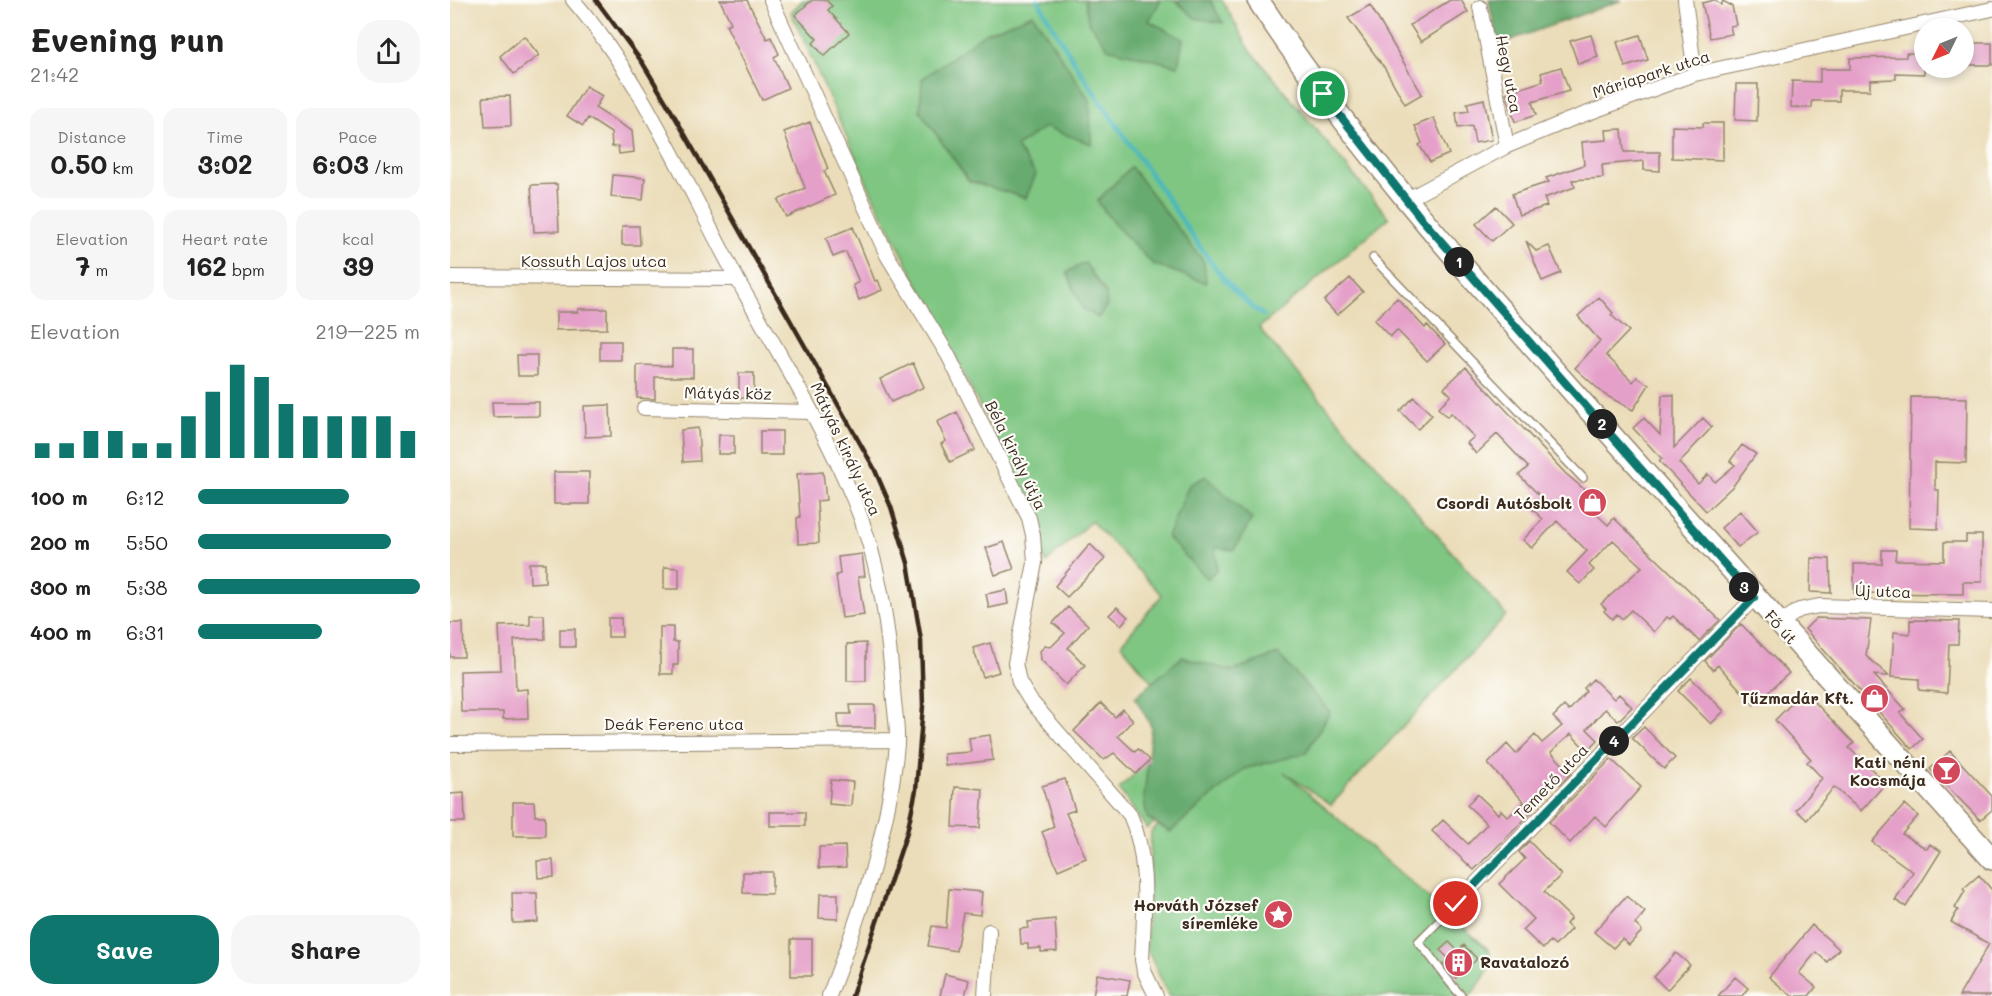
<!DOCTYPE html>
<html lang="en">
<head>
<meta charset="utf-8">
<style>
  body { margin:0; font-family:Mali,sans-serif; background:#f6f6f6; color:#222; height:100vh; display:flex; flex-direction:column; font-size:22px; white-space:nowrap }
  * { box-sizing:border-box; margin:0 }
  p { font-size:20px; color:#767676 }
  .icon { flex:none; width:33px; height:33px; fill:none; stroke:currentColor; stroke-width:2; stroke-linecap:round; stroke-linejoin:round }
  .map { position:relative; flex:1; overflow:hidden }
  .details { display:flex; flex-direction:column; background:#fff; width:450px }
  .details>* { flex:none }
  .needle { width:39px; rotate:227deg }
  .fabs { position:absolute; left:1464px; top:18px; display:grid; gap:12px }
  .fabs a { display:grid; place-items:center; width:60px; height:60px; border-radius:50%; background:#fff; box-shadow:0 3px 9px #0003; font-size:30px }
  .pin { position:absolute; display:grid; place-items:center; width:51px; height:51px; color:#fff; margin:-26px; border:3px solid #fff; border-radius:50%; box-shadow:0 2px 6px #0007 }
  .km { position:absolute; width:30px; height:30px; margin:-15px; border-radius:50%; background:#222; color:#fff; font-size:16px; line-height:30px; text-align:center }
  .round { display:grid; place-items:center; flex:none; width:63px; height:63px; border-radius:24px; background:#f6f6f6 }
  .overview { display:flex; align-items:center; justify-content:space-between; height:102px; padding:0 30px }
  h1 { font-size:33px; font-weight:700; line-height:45px }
  .stats { display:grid; grid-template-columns:repeat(3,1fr); gap:9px; height:102px; padding:6px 30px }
  .stats div { display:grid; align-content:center; border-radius:15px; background:#f6f6f6; text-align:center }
  .stats b { font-size:26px; font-weight:700 }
  .stats small { font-size:16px; font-weight:400 }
  .stats p { font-size:16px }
  .chart { height:168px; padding:12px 30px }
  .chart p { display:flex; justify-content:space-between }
  .chart svg { width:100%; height:108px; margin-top:6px; stroke:#0f766e; stroke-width:6 }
  .primary-button { display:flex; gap:12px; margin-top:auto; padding:12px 30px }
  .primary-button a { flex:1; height:69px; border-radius:24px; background:#0f766e; color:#fff; font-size:24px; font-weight:700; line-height:69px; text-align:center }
  .primary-button a+a { background:#f6f6f6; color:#222 }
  ul { padding:0 30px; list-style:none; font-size:20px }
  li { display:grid; grid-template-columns:96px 72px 1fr; align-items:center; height:45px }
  li i { height:15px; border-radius:8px; background:#0f766e }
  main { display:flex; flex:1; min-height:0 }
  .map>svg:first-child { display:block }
  .green { fill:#7fc682; stroke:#5d7850; stroke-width:1.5 }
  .forest { fill:#67ab70; stroke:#516a47; stroke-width:1.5 }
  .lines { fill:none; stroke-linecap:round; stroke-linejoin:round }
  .stream { stroke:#48b7bd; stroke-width:4.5 }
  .building { fill:#e5a0c9 }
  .service-casing { stroke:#93846c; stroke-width:10 }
  .minor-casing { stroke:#93846c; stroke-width:16 }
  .primary-casing { stroke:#93846c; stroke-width:24 }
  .service { stroke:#fff; stroke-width:7 }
  .minor { stroke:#fff; stroke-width:14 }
  .primary { stroke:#fff; stroke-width:21 }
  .rail { stroke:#3b2a1e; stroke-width:4.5 }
  .route-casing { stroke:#fff; stroke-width:12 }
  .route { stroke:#0f766e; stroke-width:8 }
  .labels { text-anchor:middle; stroke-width:4.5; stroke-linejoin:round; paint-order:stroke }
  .street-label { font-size:16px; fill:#3b2a1e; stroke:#fdfcf7 }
  .poi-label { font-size:16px; font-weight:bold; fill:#3b2a1e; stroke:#fdfcf7; text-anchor:end }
</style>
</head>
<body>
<main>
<section class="details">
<div class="overview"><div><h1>Evening run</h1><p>21:42</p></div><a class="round"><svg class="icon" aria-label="share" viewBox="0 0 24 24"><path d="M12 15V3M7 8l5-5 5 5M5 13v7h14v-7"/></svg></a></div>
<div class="stats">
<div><p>Distance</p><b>0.50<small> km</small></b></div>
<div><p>Time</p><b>3:02</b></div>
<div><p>Pace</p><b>6:03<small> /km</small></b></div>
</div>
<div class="stats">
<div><p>Elevation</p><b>7<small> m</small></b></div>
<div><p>Heart rate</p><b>162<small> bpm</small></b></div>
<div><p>kcal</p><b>39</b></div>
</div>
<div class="chart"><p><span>Elevation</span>219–225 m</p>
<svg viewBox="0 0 160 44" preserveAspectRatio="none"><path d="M5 44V38M15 44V38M25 44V33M35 44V33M45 44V38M55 44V38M65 44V27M75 44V17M85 44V6M95 44V11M105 44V22M115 44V27M125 44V27M135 44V27M145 44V27M155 44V33"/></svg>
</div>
<ul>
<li><b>100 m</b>6:12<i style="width:68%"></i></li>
<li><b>200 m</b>5:50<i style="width:87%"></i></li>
<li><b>300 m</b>5:38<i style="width:100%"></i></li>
<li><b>400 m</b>6:31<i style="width:56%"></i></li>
</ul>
<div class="primary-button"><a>Save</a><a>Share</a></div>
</section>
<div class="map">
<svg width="1542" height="996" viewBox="0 0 1542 996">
  <rect width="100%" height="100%" fill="#fdfcf7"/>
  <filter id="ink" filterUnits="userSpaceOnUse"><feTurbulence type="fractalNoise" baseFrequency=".0167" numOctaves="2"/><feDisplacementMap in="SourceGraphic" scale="12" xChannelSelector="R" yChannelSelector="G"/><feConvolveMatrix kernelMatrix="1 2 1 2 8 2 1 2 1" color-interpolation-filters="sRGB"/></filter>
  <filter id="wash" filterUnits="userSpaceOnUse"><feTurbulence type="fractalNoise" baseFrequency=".008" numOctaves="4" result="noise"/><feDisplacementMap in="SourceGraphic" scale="24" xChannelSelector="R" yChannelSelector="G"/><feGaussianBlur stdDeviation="1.35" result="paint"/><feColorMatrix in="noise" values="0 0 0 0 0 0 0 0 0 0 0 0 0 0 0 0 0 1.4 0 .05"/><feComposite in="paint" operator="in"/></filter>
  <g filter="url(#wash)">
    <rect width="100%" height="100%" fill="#ebddb9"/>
    <path class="green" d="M 353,0 L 772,0 L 799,48 L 939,218 L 809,328 L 1056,615 L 881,805 L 834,772 L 1039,950 C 1044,968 1031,982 1020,996 L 719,996 L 696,947 L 701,832 L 776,759 L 697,829 L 669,789 L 736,724 L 671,644 L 712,595 L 641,521 L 596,563 L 558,461 L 423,196 L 341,12 Z"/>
    <path class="forest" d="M 635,0 L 711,0 L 699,21 L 733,39 L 728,66 L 658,48 L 638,21 Z
      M 725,0 L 760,0 L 773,23 L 745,18 Z
      M 1039,0 L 1172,0 L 1053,43 L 1047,40 Z
      M 583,14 L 640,101 L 641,144 L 595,127 L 566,147 L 586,174 L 576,198 L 519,181 L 470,111 L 472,79 L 535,33 Z
      M 681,167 L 754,262 L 756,283 L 703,264 L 664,224 L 647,201 Z
      M 635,263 L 656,293 L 657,305 L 648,318 L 632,308 L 617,272 Z
      M 756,476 L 802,519 L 784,550 L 765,548 L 767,569 L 757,579 L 717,537 L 739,485 Z
      M 828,654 L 880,712 L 856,753 L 794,769 L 720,832 L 697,818 L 694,799 L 701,726 L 685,697 L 732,657 L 782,671 Z"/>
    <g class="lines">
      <path class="stream" d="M 588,0 C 625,69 671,131 715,195 C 744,237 771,286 813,315"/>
    </g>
    <g id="blocks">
      <path class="building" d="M 270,0 L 297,0 L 317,39 L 321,37 L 329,54 L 324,57 L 338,88 L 312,100 L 276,25 L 281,23 Z
        M 362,0 L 376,0 L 382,6 L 378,10 L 399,33 L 374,56 L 363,43 L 367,39 L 345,15 Z
        M 1000,0 L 1011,0 L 1018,12 L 971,42 L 960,25 Z
        M 1264,0 L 1271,5 L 1273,1 L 1282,6 L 1286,25 L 1280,26 L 1282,34 L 1260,38 L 1252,3 Z
        M 920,5 L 972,94 L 955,104 L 934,67 L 898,18 Z
        M 1141,35 L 1148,57 L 1128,64 L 1120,41 Z
        M 1190,35 L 1198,60 L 1175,67 L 1167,42 Z
        M 74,36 L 89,55 L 64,74 L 50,56 Z
        M 1514,43 L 1542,43 L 1542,65 L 1514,65 Z
        M 1456,53 L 1474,53 L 1474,74 L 1446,73 L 1446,79 L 1420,80 L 1420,90 L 1389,90 L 1389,101 L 1362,101 L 1362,108 L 1341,107 L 1342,81 L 1370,82 L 1370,69 L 1400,69 L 1400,58 L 1456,57 Z
        M 1111,67 L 1119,91 L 1082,102 L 1086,115 L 1065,122 L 1056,93 L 1093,81 L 1091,73 Z
        M 1286,84 L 1308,84 L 1307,121 L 1285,120 Z
        M 136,86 L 152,96 L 145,108 L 182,131 L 184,152 L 169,154 L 168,146 L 162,147 L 161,133 L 138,118 L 133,126 L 117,116 Z
        M 60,96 L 61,126 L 35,127 L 33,97 Z
        M 1034,99 L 1042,140 L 1025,143 L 1022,126 L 1008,128 L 1006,113 L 1019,111 L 1017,103 Z
        M 984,118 L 999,154 L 980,162 L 969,145 L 972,143 L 965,126 Z
        M 360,122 L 378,169 L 374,171 L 385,195 L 336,217 L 328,200 L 355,188 L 334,132 Z
        M 1253,123 L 1273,123 L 1273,160 L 1222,158 L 1222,126 L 1253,127 Z
        M 1172,129 L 1174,152 L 1210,152 L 1210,171 L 1194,170 L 1194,161 L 1152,165 L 1153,178 L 1122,180 L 1125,187 L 1094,198 L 1097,206 L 1069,215 L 1062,194 L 1099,182 L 1096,178 L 1134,165 L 1132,142 L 1157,140 L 1156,130 Z
        M 163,175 L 195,178 L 193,200 L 161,197 Z
        M 107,184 L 109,231 L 84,232 L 81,185 Z
        M 1046,206 L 1062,223 L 1042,241 L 1026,224 Z
        M 172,226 L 189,226 L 190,245 L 172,245 Z
        M 403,227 L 425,281 L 428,280 L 432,290 L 409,300 L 403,285 L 409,282 L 396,252 L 383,257 L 376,238 Z
        M 1076,241 L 1086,251 L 1099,246 L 1111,273 L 1092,281 Z
        M 900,278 L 913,292 L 887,315 L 874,301 Z
        M 1149,297 L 1163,313 L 1161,315 L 1179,331 L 1156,355 L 1183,382 L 1187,377 L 1199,385 L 1183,410 L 1155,395 L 1125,368 L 1150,341 L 1128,316 Z
        M 947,298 L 975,328 L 977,325 L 995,344 L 977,361 L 947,330 L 940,337 L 924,320 Z
        M 128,309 L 157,309 L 157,329 L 106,330 L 106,312 L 128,312 Z
        M 150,341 L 171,341 L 171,360 L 150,360 Z
        M 222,349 L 243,349 L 243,377 L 205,377 L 205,399 L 187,398 L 187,365 L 222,366 Z
        M 67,355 L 87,355 L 87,376 L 68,376 Z
        M 463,363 L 474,387 L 441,402 L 430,379 Z
        M 1016,367 L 1115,473 L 1149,502 L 1142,510 L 1158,525 L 1164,518 L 1270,620 L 1249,641 L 1223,616 L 1220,619 L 1217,617 L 1204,632 L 1181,610 L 1172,619 L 1167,614 L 1162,619 L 1154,611 L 1156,609 L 1151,604 L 1192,567 L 1163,540 L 1139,565 L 1144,570 L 1130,584 L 1117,572 L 1137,551 L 1107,521 L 1082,548 L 1073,540 L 1093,519 L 1081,508 L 1091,497 L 1069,475 L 1078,467 L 1047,434 L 1026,454 L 1017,443 L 1024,437 L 1001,413 L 997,417 L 988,408 L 1001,395 L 994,388 Z
        M 289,373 L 304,373 L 304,398 L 289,398 Z
        M 1212,395 L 1224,395 L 1224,448 L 1253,418 L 1262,427 L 1229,463 L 1248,484 L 1258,474 L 1265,482 L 1285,465 L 1280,461 L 1292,445 L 1306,454 L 1283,486 L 1256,511 L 1209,461 L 1212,459 L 1183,428 L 1194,418 L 1210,435 Z
        M 964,397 L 982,415 L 968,429 L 950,411 Z
        M 1461,397 L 1517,398 L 1516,463 L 1485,462 L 1485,490 L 1489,490 L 1488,529 L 1459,528 Z
        M 42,402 L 89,402 L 89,416 L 43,417 Z
        M 160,405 L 161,436 L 135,437 L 134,406 Z
        M 507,412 L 525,450 L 500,462 L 491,444 L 496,441 L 487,422 Z
        M 248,428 L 250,461 L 233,462 L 231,430 Z
        M 310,431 L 332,431 L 332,455 L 310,455 Z
        M 269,435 L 284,435 L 284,454 L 268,454 Z
        M 104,472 L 139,472 L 139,504 L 104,504 Z
        M 373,472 L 376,500 L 367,501 L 369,543 L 348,544 L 347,518 L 350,517 L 347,474 Z
        M 1290,511 L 1308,532 L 1288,547 L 1271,528 Z
        M 1516,535 L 1532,535 L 1532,582 L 1513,582 L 1513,594 L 1404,593 L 1404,564 L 1432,564 L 1432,550 L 1446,550 L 1445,560 L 1494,561 L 1494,542 L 1516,542 Z
        M 554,542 L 564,569 L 545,575 L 536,548 Z
        M 640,544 L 655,559 L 617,597 L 605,586 Z
        M 412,554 L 415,576 L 408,577 L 414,615 L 392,618 L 386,575 L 390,574 L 388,557 Z
        M 1361,558 L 1380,559 L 1381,593 L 1360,592 Z
        M 79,563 L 95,563 L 95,582 L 80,583 Z
        M 214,567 L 229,568 L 229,589 L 214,589 Z
        M 556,590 L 558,604 L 539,608 L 536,594 Z
        M 618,607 L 638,625 L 618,648 L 635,665 L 616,685 L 591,660 L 590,651 L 595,646 L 601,647 L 615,633 L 603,623 Z
        M 667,607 L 678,617 L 671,625 L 659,615 Z
        M 80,615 L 94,615 L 95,639 L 64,640 L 66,690 L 77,689 L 78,718 L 53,719 L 53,712 L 11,712 L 10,671 L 51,670 L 49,626 L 80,625 Z
        M 158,618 L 171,618 L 172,637 L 158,637 Z
        M 1366,618 L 1421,620 L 1416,656 L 1439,676 L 1424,675 L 1455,709 L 1450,713 L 1473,739 L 1462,749 L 1355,629 Z
        M 1460,620 L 1509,621 L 1508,644 L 1499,644 L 1497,693 L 1469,690 L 1469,679 L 1441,677 L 1444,632 L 1460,634 Z
        M 0,623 L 13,623 L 14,657 L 0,657 Z
        M 1291,624 L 1339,673 L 1304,705 L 1268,665 L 1263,670 L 1255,661 Z
        M 210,627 L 223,627 L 223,642 L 228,642 L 228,665 L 223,665 L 223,674 L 210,674 Z
        M 110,629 L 125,629 L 125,647 L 110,647 Z
        M 416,643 L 416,681 L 397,681 L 397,644 Z
        M 540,643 L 549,672 L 533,677 L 523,648 Z
        M 1241,678 L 1274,711 L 1261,724 L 1228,691 Z
        M 1143,679 L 1164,699 L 1169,694 L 1182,707 L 1168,721 L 1155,709 L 1137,729 L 1148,740 L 1137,751 L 1121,734 L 1101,752 L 1121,773 L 1110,784 L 1108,781 L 1080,808 L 1038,764 L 1057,744 L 1066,754 L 1085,735 L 1092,743 L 1112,726 L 1103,717 L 1114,706 L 1119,711 L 1136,691 L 1134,688 Z
        M 1354,691 L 1404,743 L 1399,748 L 1436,783 L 1411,811 L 1384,787 L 1357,820 L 1346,810 L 1372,778 L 1357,762 L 1361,759 L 1325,720 Z
        M 651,703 L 665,717 L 673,709 L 683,720 L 668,736 L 685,752 L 688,749 L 700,760 L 686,774 L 664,753 L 654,760 L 624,731 Z
        M 400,705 L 425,705 L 425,728 L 389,728 L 388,714 L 401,714 Z
        M 1194,727 L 1225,758 L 1214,769 L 1182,738 Z
        M 540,735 L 543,760 L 495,766 L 494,754 L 521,752 L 519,738 Z
        M 1500,751 L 1542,796 L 1542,810 L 1530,820 L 1480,769 Z
        M 1161,759 L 1191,787 L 1156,827 L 1145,816 L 1120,843 L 1099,822 Z
        M 615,779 L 625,810 L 616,813 L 636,858 L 608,870 L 592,832 L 604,827 L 592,786 Z
        M 381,780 L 403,782 L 401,806 L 379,804 Z
        M 505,787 L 533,789 L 530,828 L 503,827 Z
        M 14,793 L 15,822 L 0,822 L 0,794 Z
        M 1027,794 L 1048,814 L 1051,810 L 1058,817 L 1073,803 L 1082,812 L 1024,870 L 982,831 L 993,820 L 1018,844 L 1037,824 L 1017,805 Z
        M 63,802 L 84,802 L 85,816 L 95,816 L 95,836 L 63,836 Z
        M 1455,804 L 1468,816 L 1452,834 L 1477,849 L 1480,844 L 1491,851 L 1456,907 L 1445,900 L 1463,872 L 1422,842 Z
        M 320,812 L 355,812 L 355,826 L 320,826 Z
        M 1079,841 L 1111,875 L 1094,892 L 1121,918 L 1116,924 L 1121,929 L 1105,946 L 1100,941 L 1093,949 L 1073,930 L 1084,919 L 1049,884 L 1075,859 L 1069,852 Z
        M 395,846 L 396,867 L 369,868 L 369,847 Z
        M 103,860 L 104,877 L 88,878 L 87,861 Z
        M 293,872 L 322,872 L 322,894 L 293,893 Z
        M 1529,875 L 1542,890 L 1542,996 L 1509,996 L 1539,944 L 1501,922 L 1508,910 L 1505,908 L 1515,891 L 1513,889 Z
        M 499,889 L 532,892 L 530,915 L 513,913 L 506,951 L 478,946 L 482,926 L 496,928 Z
        M 62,893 L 87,893 L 88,922 L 63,923 Z
        M 370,894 L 388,894 L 388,919 L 369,918 Z
        M 1176,896 L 1195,912 L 1185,924 L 1192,931 L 1179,945 L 1172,939 L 1163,948 L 1144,932 Z
        M 605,919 L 607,951 L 591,952 L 591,948 L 578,949 L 578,944 L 571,944 L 570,929 L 579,928 L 578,922 Z
        M 1362,925 L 1389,949 L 1377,962 L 1366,952 L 1349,973 L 1366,987 L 1359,996 L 1342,996 L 1319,977 Z
        M 341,939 L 362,939 L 362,976 L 341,976 Z
        M 999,942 L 1008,951 L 1014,945 L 1027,959 L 1006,978 L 993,965 L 999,959 L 990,950 Z
        M 1226,953 L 1240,965 L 1217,990 L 1204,977 Z
        M 495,974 L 519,980 L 515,996 L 490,996 Z
        M 647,974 L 680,980 L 677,996 L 643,996 Z
        M 1285,977 L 1298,988 L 1292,996 L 1268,996 Z"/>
    </g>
  </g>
  <g filter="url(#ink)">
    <use href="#blocks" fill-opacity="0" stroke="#93846c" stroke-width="1.5"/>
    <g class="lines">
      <defs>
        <path id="service" d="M 923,258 L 1133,478
          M 997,913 L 968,942 C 986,960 993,978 1012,996"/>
        <path id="minor" d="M 123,0 C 193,81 235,183 286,277 C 326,350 371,421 403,498 C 429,559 438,624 443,689 C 444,707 448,726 447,744 C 439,831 410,915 379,996
          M 321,0 L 437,255 L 498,355 L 579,518 L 583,535 L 585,563 L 565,663 L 569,682 L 580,700 L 680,815 C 700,860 694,911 692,960 L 694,971 L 706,996
          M 1235,0 L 1245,74
          M 1030,7 L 1057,146
          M 956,200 L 1057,146 L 1119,120 L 1245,74 L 1542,9
          M 0,277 L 287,279
          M 194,408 L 361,412
          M 1329,624 L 1349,610 L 1369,606 L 1542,611
          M 0,744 L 447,740
          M 997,913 L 1304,598
          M 535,996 L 539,931"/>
        <path id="primary" d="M 808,0 C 909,154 1033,290 1155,428 C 1284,572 1412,716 1542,859"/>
      </defs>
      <use href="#service" class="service-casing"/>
      <use href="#minor" class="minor-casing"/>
      <use href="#primary" class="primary-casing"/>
      <use href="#service" class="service"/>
      <use href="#minor" class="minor"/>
      <use href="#primary" class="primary"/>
      <path class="rail" d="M 146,0 L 192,62 L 225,117 L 424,468 L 441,507 L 458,563 L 471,640 L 473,706 L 466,790 L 457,832 L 402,996"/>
    </g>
  </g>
  <g class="lines" filter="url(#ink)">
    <defs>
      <path id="route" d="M 873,94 L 970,217 L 1304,598 L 1006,904"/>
    </defs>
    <use href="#route" class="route-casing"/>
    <use href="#route" class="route"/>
  </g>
  <defs>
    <symbol id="shop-disc" viewBox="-11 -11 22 22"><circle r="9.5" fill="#d1495b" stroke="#fdfcf7"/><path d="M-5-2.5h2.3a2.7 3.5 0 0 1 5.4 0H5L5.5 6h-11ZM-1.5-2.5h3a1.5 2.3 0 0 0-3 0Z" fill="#fff"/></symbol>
    <symbol id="bar-disc" viewBox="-11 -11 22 22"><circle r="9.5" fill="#d1495b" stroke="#fdfcf7"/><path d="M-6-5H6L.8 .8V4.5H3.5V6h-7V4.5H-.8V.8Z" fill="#fff"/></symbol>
    <symbol id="sight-disc" viewBox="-11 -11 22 22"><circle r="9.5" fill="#d1495b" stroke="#fdfcf7"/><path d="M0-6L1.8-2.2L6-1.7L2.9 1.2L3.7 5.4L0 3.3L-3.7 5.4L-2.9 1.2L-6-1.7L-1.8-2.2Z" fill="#fff"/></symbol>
    <symbol id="building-disc" viewBox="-11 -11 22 22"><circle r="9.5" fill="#d1495b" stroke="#fdfcf7"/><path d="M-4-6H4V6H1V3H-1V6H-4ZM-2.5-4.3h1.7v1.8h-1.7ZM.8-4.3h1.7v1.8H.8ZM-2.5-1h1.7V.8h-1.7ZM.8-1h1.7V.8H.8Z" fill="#fff"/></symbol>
  </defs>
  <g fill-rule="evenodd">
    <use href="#shop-disc" x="1126" y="486" width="33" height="33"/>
    <use href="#shop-disc" x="1408" y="682" width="33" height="33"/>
    <use href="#bar-disc" x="1480" y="754" width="33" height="33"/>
    <use href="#sight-disc" x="812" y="898" width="33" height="33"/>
    <use href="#building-disc" x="992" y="946" width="33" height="33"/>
  </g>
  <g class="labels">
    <g class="street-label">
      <text transform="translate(1059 74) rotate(79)" y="6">Hegy utca</text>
      <text transform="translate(1201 74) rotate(-18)" y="6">Máriapark utca</text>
      <text x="144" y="267">Kossuth Lajos utca</text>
      <text transform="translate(278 393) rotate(1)" y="6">Mátyás köz</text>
      <text transform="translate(396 449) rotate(65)" y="6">Mátyás király utca</text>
      <text transform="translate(566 455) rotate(64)" y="6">Béla király útja</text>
      <text transform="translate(1433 591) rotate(2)" y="6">Új utca</text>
      <text transform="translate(1331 627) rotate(48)" y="6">Fő út</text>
      <text x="224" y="730">Deák Ferenc utca</text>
      <text transform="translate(1101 782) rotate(-46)" y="6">Temető utca</text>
    </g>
    <g class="poi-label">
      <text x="1122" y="509">Csordi Autósbolt</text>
      <text x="1404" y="704">Tűzmadár Kft.</text>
      <text x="1476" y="768">Kati néni<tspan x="1476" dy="18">Kocsmája</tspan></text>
      <text x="808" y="911">Horváth József<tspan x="808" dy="18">síremléke</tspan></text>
      <text x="1030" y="968" text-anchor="start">Ravatalozó</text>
    </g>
  </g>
</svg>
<div class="fabs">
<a><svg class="needle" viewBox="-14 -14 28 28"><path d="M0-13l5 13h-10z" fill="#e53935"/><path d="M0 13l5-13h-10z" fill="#767676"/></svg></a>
</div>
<div class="pin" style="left:873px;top:94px;background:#1e9e55"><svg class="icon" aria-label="arrive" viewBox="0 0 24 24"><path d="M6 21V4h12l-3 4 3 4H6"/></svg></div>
<div class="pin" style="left:1006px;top:904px;background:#d93025"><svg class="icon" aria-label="check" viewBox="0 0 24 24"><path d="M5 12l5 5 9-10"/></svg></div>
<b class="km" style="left:1009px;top:262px">1</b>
<b class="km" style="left:1152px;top:424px">2</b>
<b class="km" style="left:1294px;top:587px">3</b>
<b class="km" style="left:1164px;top:741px">4</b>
</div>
</main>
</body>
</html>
